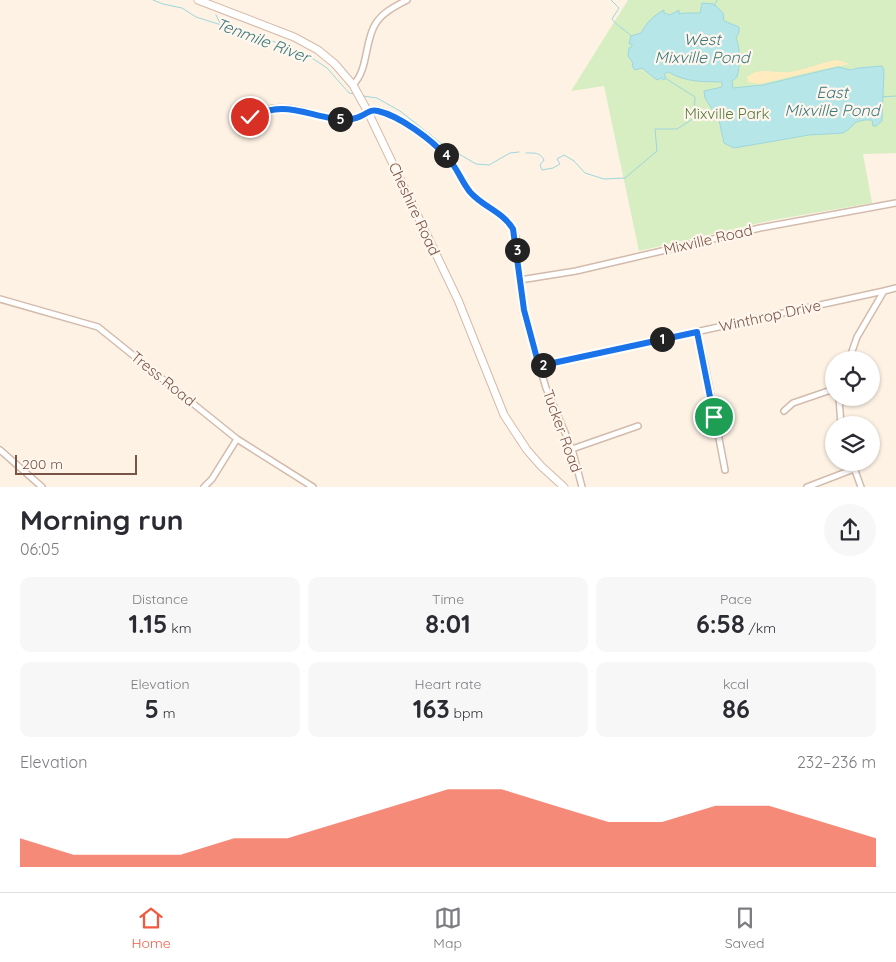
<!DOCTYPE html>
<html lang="en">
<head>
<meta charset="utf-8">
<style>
  body { margin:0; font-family:Quicksand,sans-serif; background:#f7f7f7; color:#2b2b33; height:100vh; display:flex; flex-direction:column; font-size:19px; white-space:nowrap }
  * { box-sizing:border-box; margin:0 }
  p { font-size:16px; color:#7c7c81 }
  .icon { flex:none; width:28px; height:28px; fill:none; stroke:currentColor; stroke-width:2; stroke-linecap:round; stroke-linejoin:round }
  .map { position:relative; height:487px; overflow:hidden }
  .drawer { display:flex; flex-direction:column; background:#fff; flex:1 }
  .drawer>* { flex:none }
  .controls { position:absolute; left:825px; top:351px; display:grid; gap:10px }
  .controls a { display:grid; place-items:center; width:55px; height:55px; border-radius:50%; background:#fff; box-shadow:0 1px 4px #0004; font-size:25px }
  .scale { position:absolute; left:15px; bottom:12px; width:122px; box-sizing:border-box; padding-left:5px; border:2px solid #795547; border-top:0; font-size:14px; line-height:18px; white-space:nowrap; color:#795547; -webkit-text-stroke:4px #fff6ed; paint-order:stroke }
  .pin { position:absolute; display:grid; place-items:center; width:42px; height:42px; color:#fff; margin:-21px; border:2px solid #fff; border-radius:50%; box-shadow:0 1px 5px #0007 }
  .km { position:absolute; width:25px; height:25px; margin:-12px; border-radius:50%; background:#222; color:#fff; font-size:14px; line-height:25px; text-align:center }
  .round { display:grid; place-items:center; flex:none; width:52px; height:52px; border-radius:26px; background:#f7f7f7 }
  .overview { display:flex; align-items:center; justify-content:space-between; height:85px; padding:0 20px }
  h1 { font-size:28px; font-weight:700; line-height:38px }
  .figures { display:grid; grid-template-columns:repeat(3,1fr); gap:8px; height:85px; padding:5px 20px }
  .figures div { display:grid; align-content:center; border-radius:10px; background:#f7f7f7; text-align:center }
  .figures b { font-size:25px; font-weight:700 }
  .figures small { font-size:14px; font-weight:400 }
  .figures p { font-size:14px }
  .chart { height:140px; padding:10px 20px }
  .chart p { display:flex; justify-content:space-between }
  .chart svg { width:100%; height:90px; margin-top:5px; fill:#f15a41; opacity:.7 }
  .tabs { display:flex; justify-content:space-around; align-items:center; height:70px; border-top:1px solid #e1e1e2; background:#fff; font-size:14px; color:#7c7c81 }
  .tabs a { display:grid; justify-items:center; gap:2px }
  .tabs .selected { color:#f15a41 }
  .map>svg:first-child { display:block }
  .green { fill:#d7edc2 }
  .sand { fill:#ffebbe }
  .water { fill:#b7e6e9; stroke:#9dd7dc }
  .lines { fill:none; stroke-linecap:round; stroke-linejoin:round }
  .stream { stroke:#9dd7dc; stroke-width:1 }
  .street-casing { stroke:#d3bbac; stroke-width:8 }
  .secondary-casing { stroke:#d6baa9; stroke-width:9 }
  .street { stroke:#fff; stroke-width:5 }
  .secondary { stroke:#fff; stroke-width:7 }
  .route-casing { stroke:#fff; stroke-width:10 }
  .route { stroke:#1a73e8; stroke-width:6 }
  .labels { text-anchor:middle; stroke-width:4.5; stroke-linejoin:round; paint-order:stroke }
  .park-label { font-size:15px; fill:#537a3c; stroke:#fff6ed }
  .street-label { font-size:15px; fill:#795547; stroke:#fff6ed }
  .water-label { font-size:16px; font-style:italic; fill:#3a7a80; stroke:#fff6ed }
</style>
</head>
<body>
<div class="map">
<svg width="896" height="487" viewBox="0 0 896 487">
  <rect width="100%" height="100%" fill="#fef2e5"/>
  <path class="green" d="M 628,0 L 896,0 L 896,153 L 863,154 L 872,203 L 773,220 L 639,251 L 604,86 L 571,91 Z"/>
  <path class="sand" d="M 837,60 L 850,64 L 823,69 L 768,82 L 760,84 L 748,82 L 747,77 C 761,66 774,74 790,72 C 806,70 821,62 837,60 Z"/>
  <path class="water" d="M 702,3 L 714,4 L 723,13 L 724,21 L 739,27 L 739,32 L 736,38 C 741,50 740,65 737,77 L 732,81 L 733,88 L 763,85 L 838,67 L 851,70 L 858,68 L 882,66 L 884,70 L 882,121 L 876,126 L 873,126 L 872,120 L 864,120 L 856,122 L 849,129 L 843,133 L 809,135 L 734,148 L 724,143 L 719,120 L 705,98 L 704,91 L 722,87 L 722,82 C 700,81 689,83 668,72 L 664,74 L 666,77 L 664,80 L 661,78 L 657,80 L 642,68 L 635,70 L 632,66 L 633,63 L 628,56 L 629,48 L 632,46 L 632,44 L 629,44 L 631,36 L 641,33 C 648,21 652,17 664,10 L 664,13 L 670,15 L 679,10 L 679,14 L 684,13 L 700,13 Z"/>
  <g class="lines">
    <path class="stream" d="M 153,0 L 163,4 L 182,8 L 196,17 L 275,42 L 294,51 L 306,54 L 327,68 L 349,93 L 354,94
      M 611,0 L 619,8 L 612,19 C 619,28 625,29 631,36
      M 714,6 L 717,0
      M 216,15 L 220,23
      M 363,96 L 377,98 L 400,111 L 442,144 L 476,164 L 489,165 L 510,153 L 519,152
      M 882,97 L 896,96
      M 526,153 C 534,153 540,152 544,160 L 540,165 L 542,170 L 553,168 L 560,164 L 557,159 L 564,155 L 574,161 L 585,173 L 604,179 L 625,178 L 657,151 L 655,129 L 677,129 L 694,118 L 695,97 L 665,78"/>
    <defs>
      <path id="street" d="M 353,85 C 369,69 364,41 376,23 C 383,12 396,6 407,0
        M 240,121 C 248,117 256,113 265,110 C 288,103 313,115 336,119 C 343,120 352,119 359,117 C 365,115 369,109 376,110 C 395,112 436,143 448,158 C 457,168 462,183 471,193 C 488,210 509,213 516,238 L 523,310 L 546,388 L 572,449 L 582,487
        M 520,280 L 576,271 L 760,228 L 896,203
        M 0,299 L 98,327 L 237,439 L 313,487
        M 697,332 L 705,365 L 725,470
        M 849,360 L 857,337 L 884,291 L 896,288
        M 539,366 L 884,291
        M 839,398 L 841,425
        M 784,411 L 793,403 L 834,389
        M 572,449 L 638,426
        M 0,450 L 42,487
        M 852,462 L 861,487
        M 204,487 L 212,479 L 237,439
        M 807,487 L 854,469"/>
      <path id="secondary" d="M 198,0 L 294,37 L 318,50 L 335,64 L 353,85 L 368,112 L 458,300 L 504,415 L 527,450 L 541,466 L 564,487"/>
    </defs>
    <use href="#street" class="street-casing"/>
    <use href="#secondary" class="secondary-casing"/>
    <use href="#street" class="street"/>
    <use href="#secondary" class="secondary"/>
  </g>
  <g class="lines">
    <defs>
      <path id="route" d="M 250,117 C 284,101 300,113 335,119 C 343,120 353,120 361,116 C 368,113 370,109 378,111 C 400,116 432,140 447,157 C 457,167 461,181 470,192 C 483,207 503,212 513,229 L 524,310 L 539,366 L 697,332 L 714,417"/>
    </defs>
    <use href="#route" class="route-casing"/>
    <use href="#route" class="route"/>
  </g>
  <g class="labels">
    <g class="park-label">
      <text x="727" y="119">Mixville Park</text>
    </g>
    <g class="street-label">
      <text transform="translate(414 209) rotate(65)" y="5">Cheshire Road</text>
      <text transform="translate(708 240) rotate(-13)" y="5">Mixville Road</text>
      <text transform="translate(770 316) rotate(-12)" y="5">Winthrop Drive</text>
      <text transform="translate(163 379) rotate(39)" y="5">Tress Road</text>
      <text transform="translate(562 431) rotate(70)" y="5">Tucker Road</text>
    </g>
    <g class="water-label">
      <text x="702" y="45">West<tspan x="702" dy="18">Mixville Pond</tspan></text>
      <text transform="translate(263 40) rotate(21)" y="6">Tenmile River</text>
      <text x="832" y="98">East<tspan x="832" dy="18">Mixville Pond</tspan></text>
    </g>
  </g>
</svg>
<div class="controls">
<a><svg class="icon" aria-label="locate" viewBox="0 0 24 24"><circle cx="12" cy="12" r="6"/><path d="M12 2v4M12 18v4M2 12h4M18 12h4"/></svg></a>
<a><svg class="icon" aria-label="layers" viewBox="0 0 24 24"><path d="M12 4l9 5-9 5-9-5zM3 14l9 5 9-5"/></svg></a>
</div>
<div class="scale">200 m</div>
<div class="pin" style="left:714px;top:417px;background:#1e9e55"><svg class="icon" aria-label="arrive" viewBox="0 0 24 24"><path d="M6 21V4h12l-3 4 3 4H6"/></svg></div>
<div class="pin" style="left:250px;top:117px;background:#d93025"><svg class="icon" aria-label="check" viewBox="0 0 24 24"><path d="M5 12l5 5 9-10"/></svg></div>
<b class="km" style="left:662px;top:339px">1</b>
<b class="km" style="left:543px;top:365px">2</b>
<b class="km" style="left:517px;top:250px">3</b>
<b class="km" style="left:446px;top:155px">4</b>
<b class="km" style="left:340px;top:119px">5</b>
</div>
<section class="drawer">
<div class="overview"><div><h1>Morning run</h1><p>06:05</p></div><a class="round"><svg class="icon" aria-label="share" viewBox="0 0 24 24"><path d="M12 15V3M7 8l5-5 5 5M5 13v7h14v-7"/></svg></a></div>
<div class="figures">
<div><p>Distance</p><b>1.15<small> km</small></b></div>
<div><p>Time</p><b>8:01</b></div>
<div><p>Pace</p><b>6:58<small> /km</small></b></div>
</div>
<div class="figures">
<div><p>Elevation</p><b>5<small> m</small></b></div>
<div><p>Heart rate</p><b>163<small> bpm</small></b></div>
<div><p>kcal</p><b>86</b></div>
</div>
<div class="chart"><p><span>Elevation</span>232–236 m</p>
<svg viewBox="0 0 160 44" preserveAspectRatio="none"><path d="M0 44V30L10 38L20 38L30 38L40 30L50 30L60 22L70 14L80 6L90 6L100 14L110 22L120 22L130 14L140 14L150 22L160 30V44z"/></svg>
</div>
</section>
<nav class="tabs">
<a class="selected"><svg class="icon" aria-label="home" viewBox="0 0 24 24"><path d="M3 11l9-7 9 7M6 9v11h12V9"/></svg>Home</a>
<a><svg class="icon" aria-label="map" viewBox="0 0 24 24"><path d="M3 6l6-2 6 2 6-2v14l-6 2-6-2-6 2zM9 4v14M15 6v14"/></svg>Map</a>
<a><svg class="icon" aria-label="saved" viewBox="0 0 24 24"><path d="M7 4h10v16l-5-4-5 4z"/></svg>Saved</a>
</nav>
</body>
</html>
